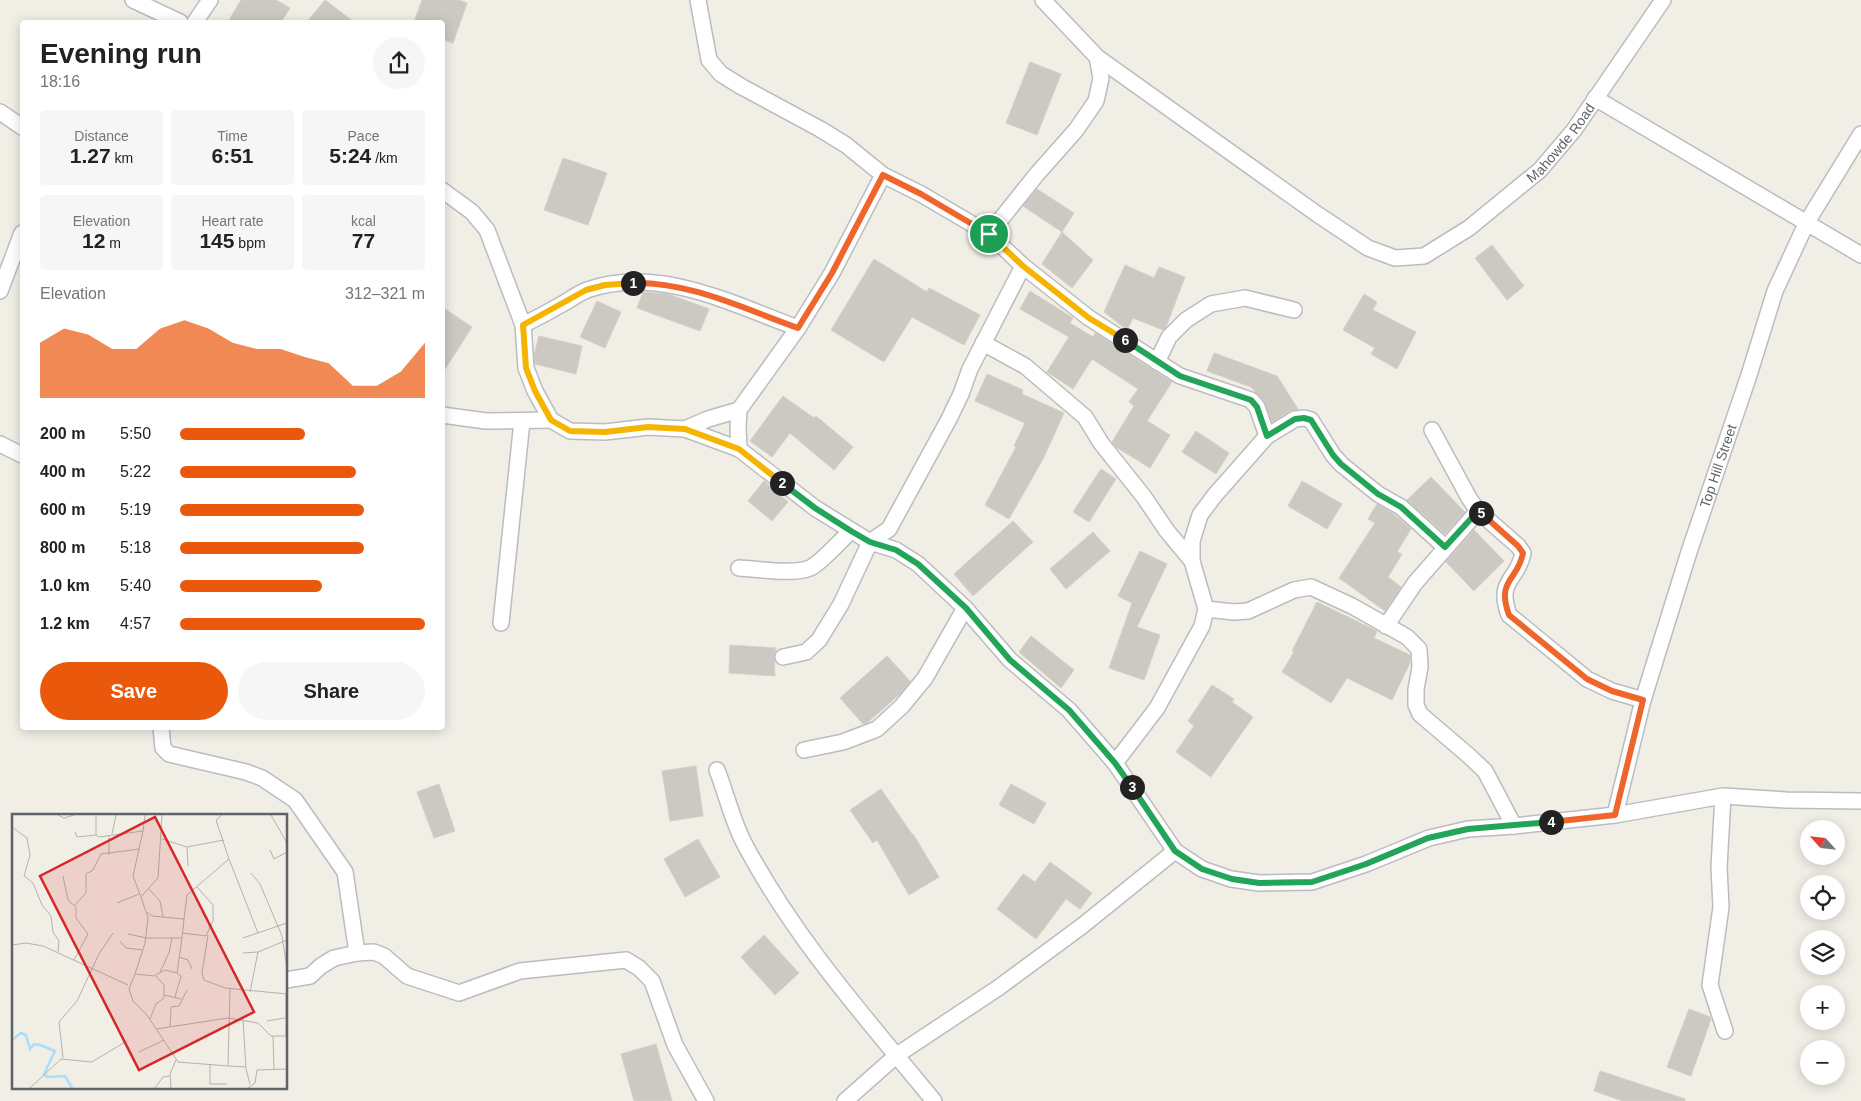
<!DOCTYPE html>
<html lang="en">
<head>
<meta charset="utf-8">
<style>
  body { margin:0; font-family:Helvetica,sans-serif; background:#f6f6f6; color:#222; height:100vh; display:flex; flex-direction:column; font-size:19px; white-space:nowrap }
  * { box-sizing:border-box; margin:0 }
  p { font-size:16px; color:#767676 }
  .icon { flex:none; width:28px; height:28px; fill:none; stroke:currentColor; stroke-width:2; stroke-linecap:round; stroke-linejoin:round }
  .map { position:relative; flex:1; overflow:hidden }
  .details { position:absolute; left:20px; top:20px; width:425px; height:710px; display:flex; flex-direction:column; background:#fff; border-radius:5px; box-shadow:0 2px 12px #0003 }
  .details>* { flex:none }
  .needle { width:32px; rotate:297deg }
  .controls { position:absolute; left:1800px; top:820px; display:grid; gap:10px }
  .controls a { display:grid; place-items:center; width:45px; height:45px; border-radius:50%; background:#fff; box-shadow:0 2px 12px #0003; font-size:25px }
  .pin { position:absolute; display:grid; place-items:center; width:42px; height:42px; color:#fff; margin:-21px; border:2px solid #fff; border-radius:50%; box-shadow:0 1px 5px #0007 }
  .km { position:absolute; width:25px; height:25px; margin:-12px; border-radius:50%; background:#222; color:#fff; font-size:14px; line-height:25px; text-align:center }
  .round { display:grid; place-items:center; flex:none; width:52px; height:52px; border-radius:26px; background:#f6f6f6 }
  .summary { display:flex; align-items:center; justify-content:space-between; height:85px; padding:0 20px }
  h1 { font-size:28px; font-weight:700; line-height:38px }
  .metrics { display:grid; grid-template-columns:repeat(3,1fr); gap:8px; height:85px; padding:5px 20px }
  .metrics div { display:grid; align-content:center; border-radius:5px; background:#f6f6f6; text-align:center }
  .metrics b { font-size:21px; font-weight:700 }
  .metrics small { font-size:14px; font-weight:400 }
  .metrics p { font-size:14px }
  .chart { height:140px; padding:10px 20px }
  .chart p { display:flex; justify-content:space-between }
  .chart svg { width:100%; height:90px; margin-top:5px; fill:#ea580c; opacity:.7 }
  .action { display:flex; gap:10px; margin-top:auto; padding:10px 20px }
  .action a { flex:1; height:58px; border-radius:30px; background:#ea580c; color:#fff; font-size:20px; font-weight:700; line-height:58px; text-align:center }
  .action a+a { background:#f6f6f6; color:#222 }
  ul { padding:0 20px; list-style:none; font-size:16px }
  li { display:grid; grid-template-columns:80px 60px 1fr; align-items:center; height:38px }
  li i { height:12px; border-radius:6px; background:#ea580c }
  .map>svg:first-child { display:block }
  .building { fill:#ccc9c3; stroke:#d6cfc4 }
  .lines { fill:none; stroke-linecap:round; stroke-linejoin:round }
  .minor-casing { stroke:#b9bcc1; stroke-width:18 }
  .minor { stroke:#fff; stroke-width:15 }
  .split-1-casing { stroke:#fff; stroke-width:10 }
  .split-2-casing { stroke:#fff; stroke-width:10 }
  .split-3-casing { stroke:#fff; stroke-width:10 }
  .split-4-casing { stroke:#fff; stroke-width:10 }
  .split-5-casing { stroke:#fff; stroke-width:10 }
  .split-6-casing { stroke:#fff; stroke-width:10 }
  .split-7-casing { stroke:#fff; stroke-width:10 }
  .split-1 { stroke:#f0652b; stroke-width:6 }
  .split-2 { stroke:#f5b400; stroke-width:6 }
  .split-3 { stroke:#22a559; stroke-width:6 }
  .split-4 { stroke:#22a559; stroke-width:6 }
  .split-5 { stroke:#f0652b; stroke-width:6 }
  .split-6 { stroke:#22a559; stroke-width:6 }
  .split-7 { stroke:#f5b400; stroke-width:6 }
  .labels { text-anchor:middle; stroke-width:4; stroke-linejoin:round; paint-order:stroke }
  .street-label { font-size:14px; fill:#5e6368; stroke:#fff }
  .inset-river { fill:none; stroke:#a8dfff; stroke-width:2.5 }
  .inset-road { fill:none; stroke:#b2b2b0; stroke-width:1 }
  .view { fill:#d62828; fill-opacity:0.15; stroke:#d62828; stroke-width:2.5 }
  .inset-edge { fill:none; stroke:#5e6368; stroke-width:2.5 }
</style>
</head>
<body>
<div class="map">
<svg width="1861" height="1101" viewBox="0 0 1861 1101">
  <rect width="100%" height="100%" fill="#f1eee6"/>
  <path class="building" d="M 241,0 L 276,0 L 290,8 L 281,22 L 228,22 Z
    M 325,0 L 354,22 L 307,22 Z
    M 422,0 L 459,0 L 467,3 L 453,43 L 442,39 L 442,22 L 414,22 Z
    M 1030,62 L 1061,74 L 1037,135 L 1006,123 Z
    M 563,158 L 607,173 L 588,225 L 544,210 Z
    M 1037,189 L 1074,213 L 1062,232 L 1023,206 Z
    M 1062,232 L 1093,260 L 1072,288 L 1042,264 Z
    M 1492,245 L 1524,286 L 1507,300 L 1475,258 Z
    M 874,259 L 927,292 L 929,288 L 980,315 L 964,345 L 912,317 L 884,362 L 831,330 Z
    M 1125,265 L 1154,278 L 1159,267 L 1185,277 L 1166,327 L 1163,330 L 1133,318 L 1127,330 L 1104,312 Z
    M 1030,291 L 1073,318 L 1070,323 L 1093,337 L 1095,333 L 1172,382 L 1147,421 L 1170,435 L 1150,468 L 1116,447 L 1112,442 L 1134,406 L 1129,402 L 1138,389 L 1092,359 L 1073,389 L 1047,372 L 1069,337 L 1020,309 Z
    M 643,292 L 668,294 L 709,309 L 700,331 L 637,308 Z
    M 1364,294 L 1377,302 L 1373,310 L 1416,332 L 1397,369 L 1371,354 L 1375,348 L 1343,330 Z
    M 597,301 L 621,312 L 605,348 L 580,337 Z
    M 442,307 L 472,327 L 442,374 Z
    M 539,336 L 582,346 L 576,374 L 535,364 L 534,355 Z
    M 1214,353 L 1277,376 L 1298,409 L 1290,411 L 1272,422 L 1264,401 L 1251,387 L 1207,371 Z
    M 987,374 L 1023,390 L 1022,394 L 1064,413 L 1043,459 L 1009,519 L 985,505 L 1016,447 L 1014,446 L 1025,423 L 975,401 Z
    M 783,396 L 814,418 L 816,416 L 853,447 L 834,470 L 790,433 L 772,457 L 750,441 Z
    M 1196,431 L 1229,453 L 1216,474 L 1182,452 Z
    M 1101,469 L 1116,479 L 1089,522 L 1073,512 Z
    M 1431,477 L 1465,512 L 1445,534 L 1407,500 Z
    M 764,481 L 788,502 L 772,521 L 748,501 Z
    M 1302,481 L 1342,504 L 1327,529 L 1288,506 Z
    M 1377,504 L 1395,515 L 1411,529 L 1397,552 L 1402,554 L 1388,577 L 1401,587 L 1385,611 L 1339,578 L 1375,523 L 1368,519 Z
    M 1013,521 L 1033,542 L 973,596 L 954,574 Z
    M 1474,530 L 1504,561 L 1474,591 L 1446,562 Z
    M 1093,532 L 1110,551 L 1066,589 L 1050,569 Z
    M 1140,551 L 1167,564 L 1137,627 L 1160,635 L 1144,680 L 1109,668 L 1132,603 L 1118,596 Z
    M 1317,602 L 1377,631 L 1374,638 L 1410,655 L 1410,663 L 1392,700 L 1347,678 L 1331,703 L 1282,672 L 1294,652 L 1292,651 Z
    M 1031,636 L 1074,670 L 1061,688 L 1019,652 Z
    M 730,645 L 776,648 L 774,655 L 775,676 L 729,673 Z
    M 887,656 L 910,681 L 901,693 L 868,722 L 863,724 L 840,698 Z
    M 1212,685 L 1234,699 L 1232,702 L 1253,717 L 1211,777 L 1176,752 L 1194,726 L 1188,721 Z
    M 696,766 L 703,816 L 670,821 L 662,771 Z
    M 439,784 L 455,831 L 434,838 L 417,792 Z
    M 1011,784 L 1046,803 L 1034,824 L 999,805 Z
    M 881,789 L 912,834 L 913,834 L 939,877 L 909,895 L 877,840 L 873,843 L 850,810 Z
    M 698,839 L 720,877 L 685,897 L 664,859 Z
    M 1050,862 L 1092,893 L 1080,909 L 1066,899 L 1036,939 L 997,909 L 1023,874 L 1035,882 Z
    M 764,935 L 799,973 L 775,995 L 741,957 Z
    M 1689,1009 L 1710,1017 L 1711,1019 L 1691,1076 L 1667,1067 Z
    M 656,1044 L 672,1101 L 634,1101 L 621,1054 Z
    M 1600,1071 L 1685,1099 L 1685,1101 L 1623,1101 L 1594,1091 Z"/>
  <g class="lines">
    <defs>
      <g id="minor">
        <path d="M 133,0 L 180,22"/>
        <path d="M 698,0 L 709,60 L 721,74 L 742,87 L 820,129 L 846,145 L 883,175 L 832,273 L 798,328 L 739,410 L 738,427 L 739,449"/>
        <path d="M 195,22 L 210,0"/>
        <path id="s1" d="M 1097,57 L 1317,214 L 1368,248 L 1395,258 L 1424,256 L 1469,228 L 1540,170 L 1574,130 L 1663,0"/>
        <path d="M 1595,98 L 1861,255"/>
        <path d="M 0,112 L 22,127"/>
        <path d="M 442,190 L 472,212 L 487,230 L 523,325 L 526,368 L 535,391 L 551,420 L 570,431 L 605,432 L 648,427 L 685,429 L 739,449 L 815,508 L 870,542 L 896,550 L 918,564 L 965,608 L 1010,660 L 1069,710 L 1115,763"/>
        <path d="M 989,234 L 1037,174 L 1076,130 L 1096,101 L 1101,78 L 1097,57 L 1043,0"/>
        <path d="M 1023,266 L 1089,318 L 1180,376 L 1251,400 L 1257,407 L 1267,436 L 1215,495 L 1200,515 L 1192,541 L 1192,561 L 1206,609 L 1202,626 L 1157,708 L 1115,763 L 1175,851 L 1202,869 L 1231,879 L 1259,883 L 1312,882 L 1366,864 L 1429,838 L 1468,829 L 1514,826 L 1615,815 L 1723,796 L 1786,800 L 1861,801"/>
        <path d="M 0,291 L 22,233"/>
        <path d="M 523,325 C 537,318 550,311 564,303 C 571,299 579,293 587,290 C 659,265 732,304 798,328"/>
        <path d="M 983,343 L 1025,366 L 1085,417 L 1101,443 L 1144,497 L 1167,531 L 1192,561"/>
        <path d="M 1157,362 L 1169,337 L 1186,320 L 1211,304 L 1245,298 L 1294,310"/>
        <path d="M 442,415 L 486,421 L 551,420"/>
        <path d="M 685,429 L 708,419 L 739,410"/>
        <path d="M 1432,430 L 1469,498 L 1478,511 L 1518,546 L 1523,553 C 1518,581 1496,579 1509,615 L 1587,679 L 1612,691 L 1643,700"/>
        <path d="M 1267,436 L 1295,419 L 1304,418 L 1311,420 L 1333,455 L 1341,464 L 1378,494 L 1401,507 L 1445,547"/>
        <path d="M 0,444 L 22,455"/>
        <path d="M 739,568 C 758,569 793,575 810,568 C 821,563 840,541 851,531"/>
        <path d="M 1206,609 L 1234,612 L 1248,611 L 1294,590 L 1311,587 L 1352,606 L 1407,637 L 1419,649 L 1420,667 L 1416,689 L 1416,705 L 1420,714 L 1468,755 L 1485,771 L 1514,826"/>
        <path d="M 501,623 L 522,421"/>
        <path d="M 1386,626 L 1415,583 L 1478,511"/>
        <path d="M 783,657 L 806,652 L 819,640 L 841,604 L 870,542 L 889,529 L 949,419 L 961,394 L 970,369 L 1023,266 L 989,234 L 921,194 L 883,175"/>
        <path d="M 161,728 L 163,748 L 169,754 L 246,772 L 262,778 L 295,800 L 345,872 L 357,953"/>
        <path d="M 804,750 L 843,742 L 877,729 L 902,706 L 925,678 L 965,608"/>
        <path d="M 717,770 C 726,793 732,819 743,841 C 793,937 866,1018 934,1101"/>
        <path d="M 1723,796 L 1719,867 L 1721,907 L 1710,985 L 1725,1031"/>
        <path id="s2" d="M 1615,815 L 1643,700 L 1689,552 L 1749,375 L 1775,291 L 1807,222 L 1861,134"/>
        <path d="M 286,980 L 310,976 L 321,966 L 334,958 L 357,953 L 374,952 L 384,956 L 407,976 L 459,993 L 520,971 L 626,960 L 639,968 L 652,981 L 675,1045 L 706,1101"/>
        <path d="M 845,1101 L 897,1055 L 998,988 L 1082,926 L 1175,851"/>
      </g>
    </defs>
    <use href="#minor" class="minor-casing"/>
    <use href="#minor" class="minor"/>
  </g>
  <g class="lines">
    <defs>
      <path id="split-1" d="M 633,283 C 692,282 744,309 798,328 L 832,273 L 883,175 L 921,194 L 989,234"/>
      <path id="split-2" d="M 633,283 L 605,285 L 586,290 L 523,325 L 526,368 L 535,391 L 551,420 L 570,431 L 605,432 L 648,427 L 685,429 L 739,449 L 782,483"/>
      <path id="split-3" d="M 782,483 L 815,508 L 851,531 L 870,542 L 896,550 L 918,564 L 966,608 L 1010,660 L 1069,710 L 1115,763 L 1132,787"/>
      <path id="split-4" d="M 1132,787 L 1175,851 L 1202,869 L 1232,879 L 1259,883 L 1312,882 L 1366,864 L 1428,838 L 1468,829 L 1551,822"/>
      <path id="split-5" d="M 1481,513 L 1518,546 L 1523,553 C 1518,581 1496,579 1509,615 L 1587,679 L 1612,691 L 1643,700 L 1615,815 L 1551,822"/>
      <path id="split-6" d="M 1125,340 L 1180,376 L 1251,400 L 1257,407 L 1267,436 L 1295,419 L 1304,418 L 1311,420 L 1333,455 L 1341,464 L 1378,494 L 1401,507 L 1445,547 L 1478,511 L 1481,513"/>
      <path id="split-7" d="M 989,234 L 1023,266 L 1089,318 L 1125,340"/>
    </defs>
    <use href="#split-1" class="split-1-casing"/>
    <use href="#split-2" class="split-2-casing"/>
    <use href="#split-3" class="split-3-casing"/>
    <use href="#split-4" class="split-4-casing"/>
    <use href="#split-5" class="split-5-casing"/>
    <use href="#split-6" class="split-6-casing"/>
    <use href="#split-7" class="split-7-casing"/>
    <use href="#split-1" class="split-1"/>
    <use href="#split-2" class="split-2"/>
    <use href="#split-3" class="split-3"/>
    <use href="#split-4" class="split-4"/>
    <use href="#split-5" class="split-5"/>
    <use href="#split-6" class="split-6"/>
    <use href="#split-7" class="split-7"/>
  </g>
  <g class="labels">
    <g class="street-label">
      <text dy="5" stroke="none"><textPath href="#s1" startOffset="568">Mahowde Road</textPath></text>
      <text dy="5" stroke="none"><textPath href="#s2" startOffset="364">Top Hill Street</textPath></text>
    </g>
  </g>
  <g transform="translate(12 814)">
    <rect width="275" height="275" fill="#f1eee6"/>
    <path class="inset-river" d="M 0,226 L 9,219 L 14,221 L 18,235 L 22,230 L 28,231 L 43,237 L 32,260 L 35,263 L 53,262 L 60,274"/>
    <path class="inset-road" d="M 46,1 L 52,4 L 62,1M 84,1 L 84,21 L 87,23 L 131,17 L 133,1M 259,1 L 275,29M 0,13 L 15,24 L 18,41 L 12,62 L 21,69 L 30,91 L 39,102 L 41,118 L 47,127 L 46,138M 63,18 L 65,23 L 84,21M 100,20 L 104,1M 150,25 L 175,33 L 212,26M 175,33 L 176,52M 258,36 L 262,45 L 275,38M 97,41 L 97,21M 217,45 L 246,119M 239,59 L 248,70 L 270,122 L 275,154M 51,62 L 56,86 L 64,93 L 64,104 L 76,120 L 62,146M 137,75 L 148,87 L 151,103M 129,83 L 121,62 L 131,17M 105,89 L 127,80M 63,91 L 74,79 L 74,60 L 81,56 L 89,40 L 127,35M 135,98 L 140,102 L 172,105 L 175,81 L 217,45 L 204,6 L 210,1M 171,119 L 194,122 L 201,107 L 201,91 L 185,73M 116,120 L 135,124 L 170,124 L 172,105M 196,121 L 190,159 L 192,166 L 213,174 L 275,180M 170,124 L 165,159 L 153,156 L 142,162 L 123,160 L 117,175 L 121,187 L 135,201 L 166,248 L 216,252 L 218,175M 231,124 L 275,109M 108,127 L 114,134 L 131,136M 0,131 L 14,129 L 31,132 L 116,171M 231,139 L 246,138 L 275,126M 167,143 L 176,146 L 180,155M 148,158 L 157,139 L 160,124M 123,160 L 133,129 L 136,104 L 129,83 L 146,64 L 150,1M 238,178 L 246,138M 274,180 L 274,221M 152,181 L 169,185M 163,183 L 169,162 L 165,159M 138,205 L 144,190 L 152,184 L 152,171 L 144,162M 231,205 L 234,255 L 238,270M 255,207 L 273,204M 158,212 L 159,193 L 167,192 L 175,176M 144,215 L 216,204 L 246,209 L 259,222 L 275,222M 261,222 L 262,255M 127,238 L 152,226M 51,244 L 47,208 L 65,187 L 87,140 L 101,119M 198,250 L 198,270 L 215,270M 216,252 L 234,253M 18,274 L 49,245 L 80,248 L 113,228M 143,274 L 151,263 L 158,262M 159,274 L 158,260 L 164,246M 236,274 L 243,269 L 245,256 L 275,255"/>
    <path class="view" d="M 143,3 L 242,198 L 127,256 L 28,62 Z"/>
    <rect width="275" height="275" class="inset-edge"/>
  </g>
</svg>
<div class="controls">
<a><svg class="needle" viewBox="-14 -14 28 28"><path d="M0-13l5 13h-10z" fill="#e53935"/><path d="M0 13l5-13h-10z" fill="#767676"/></svg></a>
<a><svg class="icon" aria-label="locate" viewBox="0 0 24 24"><circle cx="12" cy="12" r="6"/><path d="M12 2v4M12 18v4M2 12h4M18 12h4"/></svg></a>
<a><svg class="icon" aria-label="layers" viewBox="0 0 24 24"><path d="M12 4l9 5-9 5-9-5zM3 14l9 5 9-5"/></svg></a>
<a>+</a>
<a>−</a>
</div>
<div class="pin" style="left:989px;top:234px;background:#1e9e55"><svg class="icon" aria-label="arrive" viewBox="0 0 24 24"><path d="M6 21V4h12l-3 4 3 4H6"/></svg></div>
<b class="km" style="left:633px;top:283px">1</b>
<b class="km" style="left:782px;top:483px">2</b>
<b class="km" style="left:1132px;top:787px">3</b>
<b class="km" style="left:1551px;top:822px">4</b>
<b class="km" style="left:1481px;top:513px">5</b>
<b class="km" style="left:1125px;top:340px">6</b>
<section class="details">
<div class="summary"><div><h1>Evening run</h1><p>18:16</p></div><a class="round"><svg class="icon" aria-label="share" viewBox="0 0 24 24"><path d="M12 15V3M7 8l5-5 5 5M5 13v7h14v-7"/></svg></a></div>
<div class="metrics">
<div><p>Distance</p><b>1.27<small> km</small></b></div>
<div><p>Time</p><b>6:51</b></div>
<div><p>Pace</p><b>5:24<small> /km</small></b></div>
</div>
<div class="metrics">
<div><p>Elevation</p><b>12<small> m</small></b></div>
<div><p>Heart rate</p><b>145<small> bpm</small></b></div>
<div><p>kcal</p><b>77</b></div>
</div>
<div class="chart"><p><span>Elevation</span>312–321 m</p>
<svg viewBox="0 0 160 44" preserveAspectRatio="none"><path d="M0 44V17L10 10L20 13L30 20L40 20L50 10L60 6L70 10L80 17L90 20L100 20L110 24L120 27L130 38L140 38L150 31L160 17V44z"/></svg>
</div>
<ul>
<li><b>200 m</b>5:50<i style="width:51%"></i></li>
<li><b>400 m</b>5:22<i style="width:72%"></i></li>
<li><b>600 m</b>5:19<i style="width:75%"></i></li>
<li><b>800 m</b>5:18<i style="width:75%"></i></li>
<li><b>1.0 km</b>5:40<i style="width:58%"></i></li>
<li><b>1.2 km</b>4:57<i style="width:100%"></i></li>
</ul>
<div class="action"><a>Save</a><a>Share</a></div>
</section>
</div>
</body>
</html>
